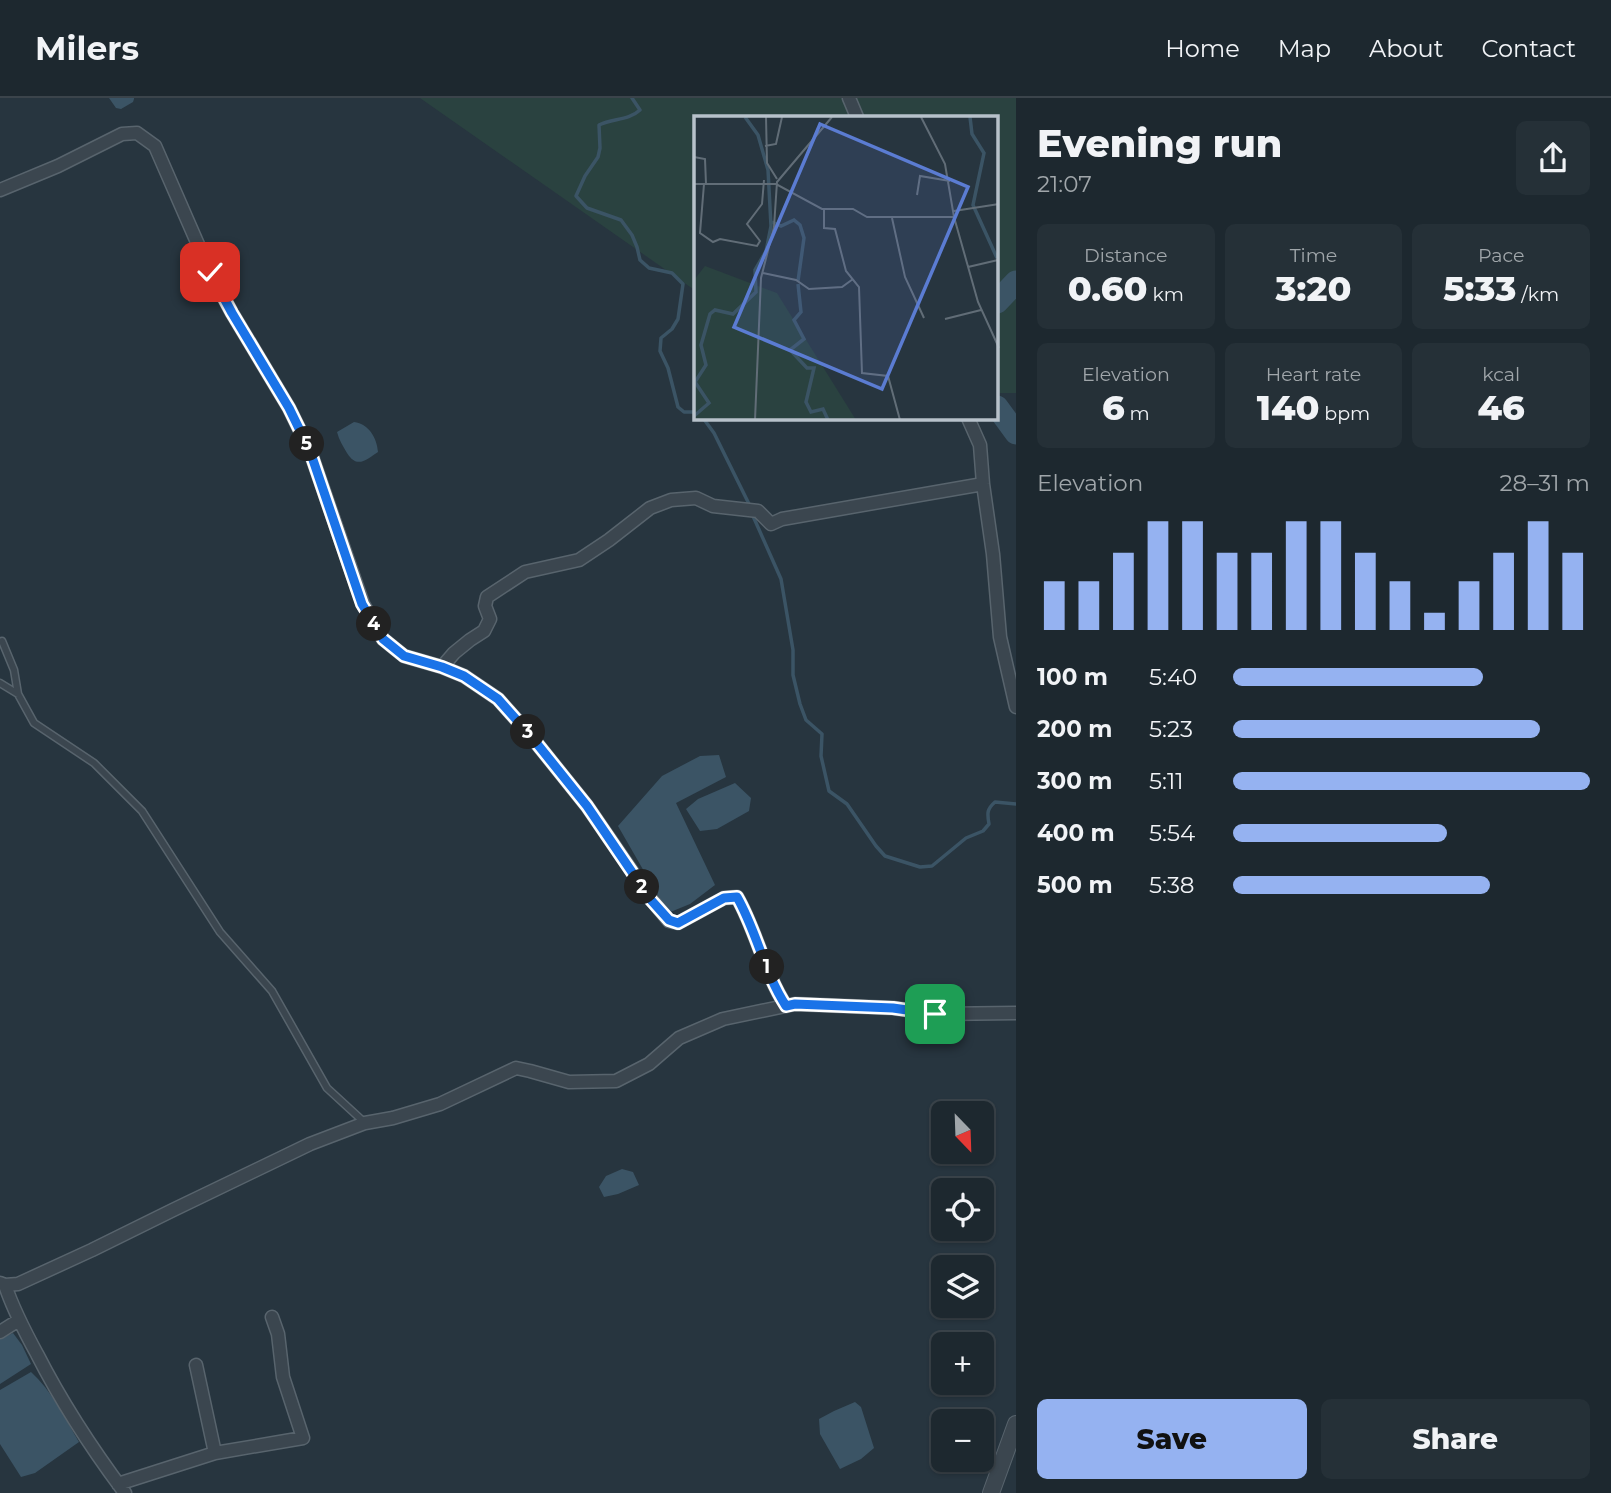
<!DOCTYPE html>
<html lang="en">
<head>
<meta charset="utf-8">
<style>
  body { margin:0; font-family:Montserrat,sans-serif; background:#253037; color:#f1f3f6; height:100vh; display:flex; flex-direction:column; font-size:26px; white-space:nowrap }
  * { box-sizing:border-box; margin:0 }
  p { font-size:23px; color:#a0a6aa }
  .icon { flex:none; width:38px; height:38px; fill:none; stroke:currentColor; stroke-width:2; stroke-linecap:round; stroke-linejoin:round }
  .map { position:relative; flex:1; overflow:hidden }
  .details { display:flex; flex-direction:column; background:#1d282f; width:595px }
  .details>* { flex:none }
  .needle { width:46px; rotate:157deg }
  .buttons { position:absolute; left:931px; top:1003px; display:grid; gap:14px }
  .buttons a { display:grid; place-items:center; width:63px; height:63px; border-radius:10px; background:#1d282f; box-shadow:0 2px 5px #0004,0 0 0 2px #3b444b; font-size:35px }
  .pin { position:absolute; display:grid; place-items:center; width:60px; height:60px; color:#fff; margin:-30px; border-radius:14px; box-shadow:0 4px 10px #0006 }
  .km { position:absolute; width:35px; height:35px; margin:-18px; border-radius:50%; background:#222; color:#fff; font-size:19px; line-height:35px; text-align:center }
  .round { display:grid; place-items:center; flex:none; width:74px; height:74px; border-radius:10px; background:#253037 }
  .summary { display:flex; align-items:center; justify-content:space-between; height:119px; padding:0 21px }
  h1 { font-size:38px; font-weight:800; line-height:52px }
  .metrics { display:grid; grid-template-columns:repeat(3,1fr); gap:10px; height:119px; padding:7px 21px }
  .metrics div { display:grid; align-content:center; border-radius:10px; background:#253037; text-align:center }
  .metrics b { font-size:35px; font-weight:800 }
  .metrics small { font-size:19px; font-weight:400 }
  .metrics p { font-size:19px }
  .chart { height:196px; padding:14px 21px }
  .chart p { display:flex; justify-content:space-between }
  .chart svg { width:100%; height:126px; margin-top:7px; stroke:#95b2f1; stroke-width:6 }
  .cta { display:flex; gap:14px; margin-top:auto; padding:14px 21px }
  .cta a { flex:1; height:80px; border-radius:10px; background:#95b2f1; color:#111; font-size:28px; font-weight:800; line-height:80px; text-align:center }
  .cta a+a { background:#253037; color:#f1f3f6 }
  ul { padding:0 21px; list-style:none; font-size:23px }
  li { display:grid; grid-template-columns:112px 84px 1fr; align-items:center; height:52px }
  li i { height:18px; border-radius:9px; background:#95b2f1 }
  header { display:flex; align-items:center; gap:42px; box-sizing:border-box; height:98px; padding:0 35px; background:#1d282f; border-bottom:2px solid #3b444b }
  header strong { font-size:33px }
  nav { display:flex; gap:38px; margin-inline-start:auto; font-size:24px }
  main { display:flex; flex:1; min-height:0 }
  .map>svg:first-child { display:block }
  .green { fill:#2a4240 }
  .water { fill:#3b5465 }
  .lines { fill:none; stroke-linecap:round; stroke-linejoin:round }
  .stream { stroke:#3b5465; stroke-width:3.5 }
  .river { stroke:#3b5465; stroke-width:23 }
  .service-casing { stroke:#58646d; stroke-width:9 }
  .minor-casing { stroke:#58646d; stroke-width:15 }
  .tertiary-casing { stroke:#58646d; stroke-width:18 }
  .service { stroke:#3b464f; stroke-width:6 }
  .minor { stroke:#3b464f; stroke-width:12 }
  .tertiary { stroke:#3b464f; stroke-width:16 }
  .route-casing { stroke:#fff; stroke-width:14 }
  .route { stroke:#1a73e8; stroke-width:9 }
  .inset-river { fill:none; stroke:#3b5465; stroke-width:3.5 }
  .inset-road { fill:none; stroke:#616d77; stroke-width:2 }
  .view { fill:#5b7cd2; fill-opacity:0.15; stroke:#5b7cd2; stroke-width:3.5 }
  .inset-edge { fill:none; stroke:#b7c1ca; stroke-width:3.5 }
</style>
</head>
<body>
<header>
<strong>Milers</strong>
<nav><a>Home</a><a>Map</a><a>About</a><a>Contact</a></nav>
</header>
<main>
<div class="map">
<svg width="1016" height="1395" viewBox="0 0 1016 1395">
  <rect width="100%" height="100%" fill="#27353f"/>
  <path class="green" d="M 420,0 L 1016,0 L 1016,295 L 997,295 L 997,19 L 696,19 L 696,193 Z"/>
  <path class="water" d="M 109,0 L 134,0 L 134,1 L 133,4 L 121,11 L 116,10 Z
    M 354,324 C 369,326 377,340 378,354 C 366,362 357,371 347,355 C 343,348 339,342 337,334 Z
    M 719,657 L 726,679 L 676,705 L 715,787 L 690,806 L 668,815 L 618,728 L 662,678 L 700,658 Z
    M 735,685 L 751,700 L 749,713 L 717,731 L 700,733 L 686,711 L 698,701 Z
    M 622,1071 L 633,1074 L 639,1087 L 618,1096 L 604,1099 L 599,1089 L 606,1078 Z
    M 13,1235 L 22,1247 L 31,1266 L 0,1286 L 0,1241 Z
    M 31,1274 C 52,1293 65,1320 79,1344 L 35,1375 L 21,1379 L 0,1346 L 0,1292 Z
    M 855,1304 L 861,1309 L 874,1350 L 861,1361 L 840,1371 L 820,1336 L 819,1321 L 834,1313 Z"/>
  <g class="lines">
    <path class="stream" d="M 632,0 L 640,12 C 628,23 613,20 599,27 L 600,50 L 598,59 L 585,78 L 576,98 L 587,110 L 621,122 L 632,137 L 637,149 L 640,162 L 649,170 L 672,175 L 683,186 L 678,221 L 672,231 L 661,240 L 660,253 L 668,270 L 678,309 L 684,314 L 696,314
      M 703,320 L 714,335 L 749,406
      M 753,418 L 781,481 L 793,552 L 793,577 L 800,606 L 806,622 L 822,636 L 821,658 L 829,693 L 847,706 L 876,748 L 885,758 L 920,769 L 932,768 L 966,740 L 983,733 L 989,726 C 987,715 987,711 995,704 L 1016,706"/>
    <path class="river" d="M 997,204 L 1016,184
      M 997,309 L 1016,335"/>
    <defs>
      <path id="service" d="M 2,543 L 14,572 L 18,596
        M 0,585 L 18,596 L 34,625 L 94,665 L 142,713 L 220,834 L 272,893 L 327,990 L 364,1024"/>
      <path id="minor" d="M 849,0 L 857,19
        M 0,92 L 58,68 L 122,36 L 137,35 L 155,48 L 210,174 L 232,215 L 289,310 L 310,353 L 363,506 L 383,541 L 404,558 L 442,569 L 464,578 L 498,601 L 530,637 L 587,708 L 651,801 L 669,823 L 678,825 L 724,800 L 737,799 C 757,834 764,874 786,908
        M 968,320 L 980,347 L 983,386 L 993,456 L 1000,539 L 1016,609
        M 442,569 L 454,555 L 470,542 L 484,533 L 490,521 L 485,508 L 487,499 L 525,474 L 579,462 L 609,442 L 650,410 L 671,402 L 696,400 L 713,408 L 758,413 L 771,426 L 782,421 L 983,386
        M 0,1185 L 5,1187 L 18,1186 L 92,1152 L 173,1112 L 310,1046 L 365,1025 L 393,1020 L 440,1006 L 516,970 L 530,973 L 569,984 L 616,983 L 649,966 L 679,940 L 723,921 L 795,906 L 893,910 L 935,916 L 1016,915
        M 5,1187 C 13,1211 25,1234 37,1256 C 62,1305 92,1351 125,1395
        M 0,1234 L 19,1222
        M 196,1267 L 215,1355
        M 118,1386 L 215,1355 L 303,1340 L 283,1279 L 278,1236 L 272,1219"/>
      <path id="tertiary" d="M 991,1395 L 1016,1326"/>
    </defs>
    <use href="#service" class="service-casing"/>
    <use href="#minor" class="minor-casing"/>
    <use href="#tertiary" class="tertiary-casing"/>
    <use href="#service" class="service"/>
    <use href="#minor" class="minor"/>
    <use href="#tertiary" class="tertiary"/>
  </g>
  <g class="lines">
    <defs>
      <path id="route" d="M 210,174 L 232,215 L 289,310 L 310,353 L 362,506 L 383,541 L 404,558 L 442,569 L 464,578 L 498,601 L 530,637 L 587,708 L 651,802 L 669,822 L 678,825 L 724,800 L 737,799 C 757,834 764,874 786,908 L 795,906 L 893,910 L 935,916"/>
    </defs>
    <use href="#route" class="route-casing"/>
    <use href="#route" class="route"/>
  </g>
  <g transform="translate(694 18)">
    <rect width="304" height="304" fill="#27353f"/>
    <path d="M 11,150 L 83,177 L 162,304 L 0,304 L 0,164 Z" fill="#2a4240"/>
    <path class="inset-river" d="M 276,1 L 278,18 L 290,37 L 279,89 L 303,142M 78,106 L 87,110 L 100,104 L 106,109 L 110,122 L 104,165M 104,168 L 107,196 L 100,204 L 110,223 L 96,234 L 113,252 L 120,252 L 112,286 L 117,296 L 129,293 L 134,304M 0,300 L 15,287 L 1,266 L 12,249 L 7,229 L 16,198 L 21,194 L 39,198 L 62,176 L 61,154 L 72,135 L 77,110 L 74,54 L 64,19 L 51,1"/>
    <path class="inset-road" d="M 72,1 L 73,47 L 83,63M 227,1 L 251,48 L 260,101M 71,30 L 82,28 L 88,1M 0,41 L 11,43 L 12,68M 0,68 L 82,68 L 128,93 L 159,93 L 173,101 L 260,101 L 284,186 L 305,232M 10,68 L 6,117 L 19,126 L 26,123 L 63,130 L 66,125 L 53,108 L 68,88 L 70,64M 223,79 L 226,60 L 256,65M 130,93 L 130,112 L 141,113 L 152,155 L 165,171 L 168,257 L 194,260 L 206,304M 260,95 L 305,88M 198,102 L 211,161 L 230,202M 274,151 L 304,144M 69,157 L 102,164 L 115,173 L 148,171 L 159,163M 251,203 L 287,194M 61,304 L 67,162 L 80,111 L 83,66 L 138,1"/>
    <path class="view" d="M 126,8 L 274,71 L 188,273 L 40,211 Z"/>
    <rect width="304" height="304" class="inset-edge"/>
  </g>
</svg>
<div class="buttons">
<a><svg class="needle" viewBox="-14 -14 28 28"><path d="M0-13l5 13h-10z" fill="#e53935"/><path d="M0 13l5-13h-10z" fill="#a0a6aa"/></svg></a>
<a><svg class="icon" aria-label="locate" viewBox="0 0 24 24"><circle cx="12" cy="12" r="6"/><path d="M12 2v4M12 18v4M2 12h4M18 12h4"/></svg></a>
<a><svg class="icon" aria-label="layers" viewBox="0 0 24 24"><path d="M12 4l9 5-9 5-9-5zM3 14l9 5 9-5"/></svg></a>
<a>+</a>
<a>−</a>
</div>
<div class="pin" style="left:935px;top:916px;background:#1e9e55"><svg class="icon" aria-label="arrive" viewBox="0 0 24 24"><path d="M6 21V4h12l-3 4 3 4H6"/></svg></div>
<div class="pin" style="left:210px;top:174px;background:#d93025"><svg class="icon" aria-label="check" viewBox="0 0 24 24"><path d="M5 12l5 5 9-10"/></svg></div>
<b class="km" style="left:767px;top:869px">1</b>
<b class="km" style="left:642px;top:789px">2</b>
<b class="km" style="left:528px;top:634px">3</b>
<b class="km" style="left:374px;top:526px">4</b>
<b class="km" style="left:307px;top:346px">5</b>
</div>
<section class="details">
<div class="summary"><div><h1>Evening run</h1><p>21:07</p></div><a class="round"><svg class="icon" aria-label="share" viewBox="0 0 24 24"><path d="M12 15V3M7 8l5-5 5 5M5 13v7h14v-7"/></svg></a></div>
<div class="metrics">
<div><p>Distance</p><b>0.60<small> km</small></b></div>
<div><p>Time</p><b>3:20</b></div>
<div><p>Pace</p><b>5:33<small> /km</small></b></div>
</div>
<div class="metrics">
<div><p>Elevation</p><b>6<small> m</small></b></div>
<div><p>Heart rate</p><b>140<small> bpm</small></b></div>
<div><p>kcal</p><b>46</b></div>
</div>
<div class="chart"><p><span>Elevation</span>28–31 m</p>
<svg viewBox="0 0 160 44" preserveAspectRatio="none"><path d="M5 44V27M15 44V27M25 44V17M35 44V6M45 44V6M55 44V17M65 44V17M75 44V6M85 44V6M95 44V17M105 44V27M115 44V38M125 44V27M135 44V17M145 44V6M155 44V17"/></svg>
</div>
<ul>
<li><b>100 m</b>5:40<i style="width:70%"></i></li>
<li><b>200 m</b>5:23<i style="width:86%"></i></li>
<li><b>300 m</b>5:11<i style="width:100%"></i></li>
<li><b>400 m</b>5:54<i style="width:60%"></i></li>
<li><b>500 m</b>5:38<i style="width:72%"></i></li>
</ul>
<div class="cta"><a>Save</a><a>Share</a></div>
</section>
</main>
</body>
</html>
